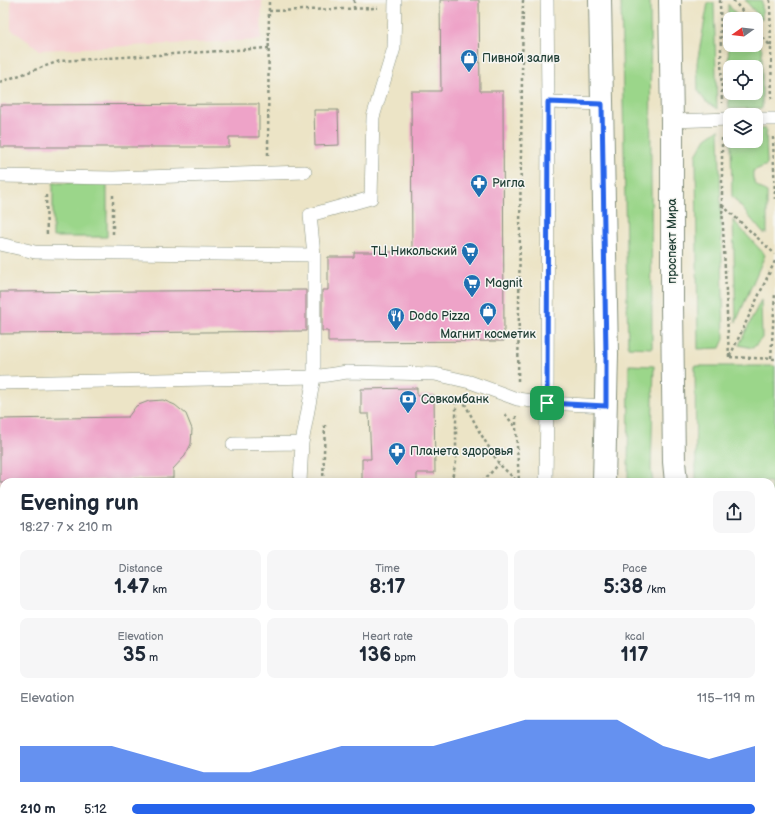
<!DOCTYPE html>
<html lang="en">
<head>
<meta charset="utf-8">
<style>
  body { margin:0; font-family:"Balsamiq Sans",sans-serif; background:#f6f6f7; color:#1f2937; height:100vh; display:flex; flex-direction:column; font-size:15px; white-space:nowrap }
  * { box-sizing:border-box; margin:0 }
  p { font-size:13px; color:#747a83 }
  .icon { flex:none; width:22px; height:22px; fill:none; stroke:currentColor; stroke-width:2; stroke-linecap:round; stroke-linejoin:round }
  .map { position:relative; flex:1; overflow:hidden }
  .details { position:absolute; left:0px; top:478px; width:775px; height:354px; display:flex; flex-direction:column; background:#fff; border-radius:12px 12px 0 0; box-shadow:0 2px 10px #0003 }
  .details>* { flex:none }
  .needle { width:26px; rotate:256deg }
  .controls { position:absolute; left:723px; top:12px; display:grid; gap:8px }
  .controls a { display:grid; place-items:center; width:40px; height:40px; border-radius:8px; background:#fff; box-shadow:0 2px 10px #0003; font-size:20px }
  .pin { position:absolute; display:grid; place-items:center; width:34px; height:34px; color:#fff; margin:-17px; border-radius:8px; box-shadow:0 2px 6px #0006 }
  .round { display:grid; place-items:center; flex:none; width:42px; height:42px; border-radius:8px; background:#f6f6f7 }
  .summary { display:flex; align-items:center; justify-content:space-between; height:68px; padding:0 20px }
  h1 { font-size:22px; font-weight:700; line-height:30px }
  .stats { display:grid; grid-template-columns:repeat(3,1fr); gap:6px; height:68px; padding:4px 20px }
  .stats div { display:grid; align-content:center; border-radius:8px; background:#f6f6f7; text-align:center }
  .stats b { font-size:20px; font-weight:700 }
  .stats small { font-size:11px; font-weight:400 }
  .stats p { font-size:11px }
  .chart { height:112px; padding:8px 20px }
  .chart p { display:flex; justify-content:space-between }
  .chart svg { width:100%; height:72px; margin-top:4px; fill:#2563eb; opacity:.7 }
  ul { padding:0 20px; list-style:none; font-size:13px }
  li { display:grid; grid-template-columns:64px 48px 1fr; align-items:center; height:30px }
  li i { height:10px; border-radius:5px; background:#2563eb }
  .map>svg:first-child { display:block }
  .built { fill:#f7cfd3 }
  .green { fill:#9bd68a; stroke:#5d8a5f; fill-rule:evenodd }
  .building { fill:#eea3c8 }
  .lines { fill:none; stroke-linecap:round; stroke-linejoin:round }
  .lane-casing { stroke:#86907d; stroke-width:14 }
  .primary-casing { stroke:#86907d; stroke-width:24 }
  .path { stroke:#86907d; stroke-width:2.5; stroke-dasharray:3 3; stroke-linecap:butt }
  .lane { stroke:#fff; stroke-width:13 }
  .primary { stroke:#fff; stroke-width:22 }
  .route-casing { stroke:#fff; stroke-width:8 }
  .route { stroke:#2563eb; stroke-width:5 }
  .labels { text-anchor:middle; stroke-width:3; stroke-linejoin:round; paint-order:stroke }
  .poi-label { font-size:12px; fill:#1f3d34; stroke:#f6f6f2; text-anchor:start }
  .street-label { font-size:12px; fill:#1f3d34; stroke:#f6f6f2 }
</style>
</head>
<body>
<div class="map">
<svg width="775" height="832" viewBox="0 0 775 832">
  <rect width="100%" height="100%" fill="#f6f6f2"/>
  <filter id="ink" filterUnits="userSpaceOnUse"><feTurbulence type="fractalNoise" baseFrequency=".025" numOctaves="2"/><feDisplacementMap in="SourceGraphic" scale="8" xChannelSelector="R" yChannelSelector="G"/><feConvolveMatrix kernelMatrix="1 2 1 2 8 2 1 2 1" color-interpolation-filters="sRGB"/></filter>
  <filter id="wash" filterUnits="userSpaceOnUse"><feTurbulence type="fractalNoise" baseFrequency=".012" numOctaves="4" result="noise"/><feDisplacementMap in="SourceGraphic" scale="16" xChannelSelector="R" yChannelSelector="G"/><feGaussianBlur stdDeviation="0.9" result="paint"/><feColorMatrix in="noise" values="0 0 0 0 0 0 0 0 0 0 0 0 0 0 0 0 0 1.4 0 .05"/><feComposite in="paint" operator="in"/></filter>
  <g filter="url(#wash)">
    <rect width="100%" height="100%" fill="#ece4c6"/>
    <path class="built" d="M 11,0 L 262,0 L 261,40 L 40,50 L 11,29 Z"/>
    <path class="green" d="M 621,0 L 650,0 L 652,348 L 628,347 Z
      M 745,0 L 762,0 L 762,20 Z
      M 708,3 L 714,3 L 717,109 L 705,101 L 698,90 L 697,63 Z
      M 728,4 L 739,19 L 730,19 L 730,45 L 756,45 L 756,41 L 762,49 L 762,108 L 729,109 ZM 730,67 L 756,67 L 756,93 L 730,93 Z
      M 719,129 L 724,339 L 720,348 L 698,349 L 696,155 L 706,138 Z
      M 756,129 L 766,129 L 767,165 L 753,171 C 752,184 756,186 767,192 L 767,233 L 763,233 L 732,196 L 731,141 L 756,141 Z
      M 53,183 L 107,183 L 107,237 L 53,237 Z
      M 733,220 L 765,255 L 736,322 Z
      M 761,300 L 762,338 L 753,348 L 739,345 Z
      M 629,365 L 654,366 L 651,469 L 653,482 L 628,482 Z
      M 695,366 L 775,366 L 775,596 L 771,594 L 771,482 L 696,482 Z
      M 771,654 L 775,654 L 775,832 L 628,832 L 628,828 L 771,828 Z"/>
    <g id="blocks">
      <path class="building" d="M 440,0 L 479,0 L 480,91 L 503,91 L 504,341 L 328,342 L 328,331 L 322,331 L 322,290 L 328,290 L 328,257 L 354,257 L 354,252 L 412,252 L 411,91 L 441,91 Z
        M 259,104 L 259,137 L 229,137 L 229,147 L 0,147 L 0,105 Z
        M 314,110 L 338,110 L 339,145 L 315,146 Z
        M 306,290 L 306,331 L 0,334 L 0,292 Z
        M 417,388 L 417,396 L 434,395 L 435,473 L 417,473 L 417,482 L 362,482 L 362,459 L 371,459 L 369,414 L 361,414 L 361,389 Z
        M 163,400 L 175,405 L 186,414 L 192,429 L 191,444 L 185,456 L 173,469 L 173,478 L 39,482 L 0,482 L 0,419 L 128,417 L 136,406 L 149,401 Z"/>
    </g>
  </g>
  <g filter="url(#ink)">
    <use href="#blocks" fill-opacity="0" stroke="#86907d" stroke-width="1"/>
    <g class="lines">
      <defs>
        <path id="lane" d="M 547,0 L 548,102 L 602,104
          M 756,119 L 775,119
          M 672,121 L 730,119
          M 0,176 L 113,178 L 305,172
          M 0,244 L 35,252 L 314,255
          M 0,383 L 314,377 L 347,372 L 435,374 L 470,382 L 517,399 L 547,403 L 606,406
          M 233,444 L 302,443
          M 300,482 L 302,443 L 314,377 L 314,255 L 310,215 L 371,198 L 373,117 L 394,48 L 395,0
          M 546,482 L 547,403 L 548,102
          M 0,504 L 4,504
          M 0,625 L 4,625
          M 0,816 L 4,816
          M 380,828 L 381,832
          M 556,828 L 556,832
          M 243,832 L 243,828"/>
        <path id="primary" d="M 600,0 L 607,354 L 604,482
          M 670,0 L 672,121 L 672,306 L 674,462 L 676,482
          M 771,629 L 775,631
          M 600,828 L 600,832"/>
      </defs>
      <use href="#lane" class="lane-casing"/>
      <use href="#primary" class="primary-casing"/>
      <path class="path" d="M 354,0 L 354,8
        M 720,0 L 722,103
        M 733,0 L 749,19
        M 770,0 L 772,102
        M 269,11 L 378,8
        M 756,28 L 771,47
        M 0,82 L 60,61 L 269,48
        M 773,137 L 775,199
        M 722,138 L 722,205 L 729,357
        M 268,155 L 269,0
        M 46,195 L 47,236
        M 722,205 L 775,254
        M 113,234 L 113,195
        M 730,356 L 775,261
        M 730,357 L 775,359
        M 771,358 L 775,294
        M 518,381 L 523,0
        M 462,398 L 479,431 L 499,464 L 518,482
        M 505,414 L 516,428
        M 516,416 L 516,428 L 519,482
        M 323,482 L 325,425
        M 451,482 L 456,462 L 456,397
        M 482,482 L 499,464
        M 0,674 L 4,674
        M 0,717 L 4,717
        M 43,828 L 44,832
        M 272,828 L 272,832
        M 521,828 L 521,832"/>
      <use href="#lane" class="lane"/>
      <use href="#primary" class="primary"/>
    </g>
  </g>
  <g class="lines" filter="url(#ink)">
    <defs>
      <path id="route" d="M 548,102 L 602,104 L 606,354 L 606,406 L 547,403 Z"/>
    </defs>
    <use href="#route" class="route-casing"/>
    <use href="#route" class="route"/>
  </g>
  <defs>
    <symbol id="shop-pin" viewBox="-11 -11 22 30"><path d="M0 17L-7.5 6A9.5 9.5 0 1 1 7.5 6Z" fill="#1f6fb2" stroke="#f6f6f2"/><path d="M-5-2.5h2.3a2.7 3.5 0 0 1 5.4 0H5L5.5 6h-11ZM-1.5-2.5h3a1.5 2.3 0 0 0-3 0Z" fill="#fff"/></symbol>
    <symbol id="pharmacy-pin" viewBox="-11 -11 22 30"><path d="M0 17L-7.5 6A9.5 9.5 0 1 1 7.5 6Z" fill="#1f6fb2" stroke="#f6f6f2"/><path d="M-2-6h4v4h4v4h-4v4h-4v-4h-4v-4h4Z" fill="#fff"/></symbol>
    <symbol id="supermarket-pin" viewBox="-11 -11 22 30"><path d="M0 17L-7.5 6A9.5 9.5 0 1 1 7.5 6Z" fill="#1f6fb2" stroke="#f6f6f2"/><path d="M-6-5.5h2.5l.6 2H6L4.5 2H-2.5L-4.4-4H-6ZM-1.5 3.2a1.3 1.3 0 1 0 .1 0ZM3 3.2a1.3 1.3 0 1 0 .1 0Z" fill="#fff"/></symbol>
    <symbol id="restaurant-pin" viewBox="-11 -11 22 30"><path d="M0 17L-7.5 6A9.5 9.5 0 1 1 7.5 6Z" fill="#1f6fb2" stroke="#f6f6f2"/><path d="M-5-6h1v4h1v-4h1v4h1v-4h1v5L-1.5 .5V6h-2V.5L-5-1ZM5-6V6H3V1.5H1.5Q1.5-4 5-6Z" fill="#fff"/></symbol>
    <symbol id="bank-pin" viewBox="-11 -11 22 30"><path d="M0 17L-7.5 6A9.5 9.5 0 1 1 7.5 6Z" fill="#1f6fb2" stroke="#f6f6f2"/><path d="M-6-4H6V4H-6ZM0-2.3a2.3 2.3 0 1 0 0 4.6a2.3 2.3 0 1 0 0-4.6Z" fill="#fff"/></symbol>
  </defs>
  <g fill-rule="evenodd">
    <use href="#shop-pin" x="459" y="48" width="20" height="27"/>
    <use href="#pharmacy-pin" x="469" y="173" width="20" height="27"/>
    <use href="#supermarket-pin" x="460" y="241" width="20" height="27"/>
    <use href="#supermarket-pin" x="462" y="273" width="20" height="27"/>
    <use href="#shop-pin" x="478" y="301" width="20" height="27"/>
    <use href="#restaurant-pin" x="386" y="306" width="20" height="27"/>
    <use href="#bank-pin" x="398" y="389" width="20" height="27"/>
    <use href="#pharmacy-pin" x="387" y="441" width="20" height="27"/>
  </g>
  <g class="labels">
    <g class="poi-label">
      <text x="482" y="62">Пивной залив</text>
      <text x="492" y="187">Ригла</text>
      <text x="457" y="255" text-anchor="end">ТЦ Никольский</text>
      <text x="485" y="287">Magnit</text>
      <text x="409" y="320">Dodo Pizza</text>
      <text x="488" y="338" text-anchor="middle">Магнит косметик</text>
      <text x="421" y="403">Совкомбанк</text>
      <text x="410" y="455">Планета здоровья</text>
    </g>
    <g class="street-label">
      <text transform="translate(672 241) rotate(-90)" y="4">проспект Мира</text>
    </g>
  </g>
</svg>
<div class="controls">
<a><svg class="needle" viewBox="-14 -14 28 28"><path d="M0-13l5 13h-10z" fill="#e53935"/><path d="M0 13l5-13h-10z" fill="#747a83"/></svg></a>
<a><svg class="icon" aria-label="locate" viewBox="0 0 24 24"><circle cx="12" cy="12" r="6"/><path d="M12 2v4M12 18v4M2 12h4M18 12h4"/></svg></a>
<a><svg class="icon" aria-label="layers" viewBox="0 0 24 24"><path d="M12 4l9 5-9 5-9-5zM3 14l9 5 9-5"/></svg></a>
</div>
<div class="pin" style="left:547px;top:403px;background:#1e9e55"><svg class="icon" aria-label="arrive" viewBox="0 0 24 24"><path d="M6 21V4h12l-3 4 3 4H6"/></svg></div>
<section class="details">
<div class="summary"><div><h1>Evening run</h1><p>18:27 · 7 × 210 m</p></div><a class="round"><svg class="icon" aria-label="share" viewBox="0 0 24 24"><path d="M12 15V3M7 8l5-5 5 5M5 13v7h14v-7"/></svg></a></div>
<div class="stats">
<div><p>Distance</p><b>1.47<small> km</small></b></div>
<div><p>Time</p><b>8:17</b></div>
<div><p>Pace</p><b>5:38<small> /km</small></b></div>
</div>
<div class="stats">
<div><p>Elevation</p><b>35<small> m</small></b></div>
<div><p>Heart rate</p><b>136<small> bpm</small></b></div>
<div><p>kcal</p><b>117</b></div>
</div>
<div class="chart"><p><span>Elevation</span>115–119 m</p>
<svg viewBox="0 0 160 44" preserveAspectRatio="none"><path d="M0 44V22L10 22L20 22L30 30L40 38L50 38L60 30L70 22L80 22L90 22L100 14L110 6L120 6L130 6L140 22L150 30L160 22V44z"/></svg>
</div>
<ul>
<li><b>210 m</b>5:12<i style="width:100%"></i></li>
</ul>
</section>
</div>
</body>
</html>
